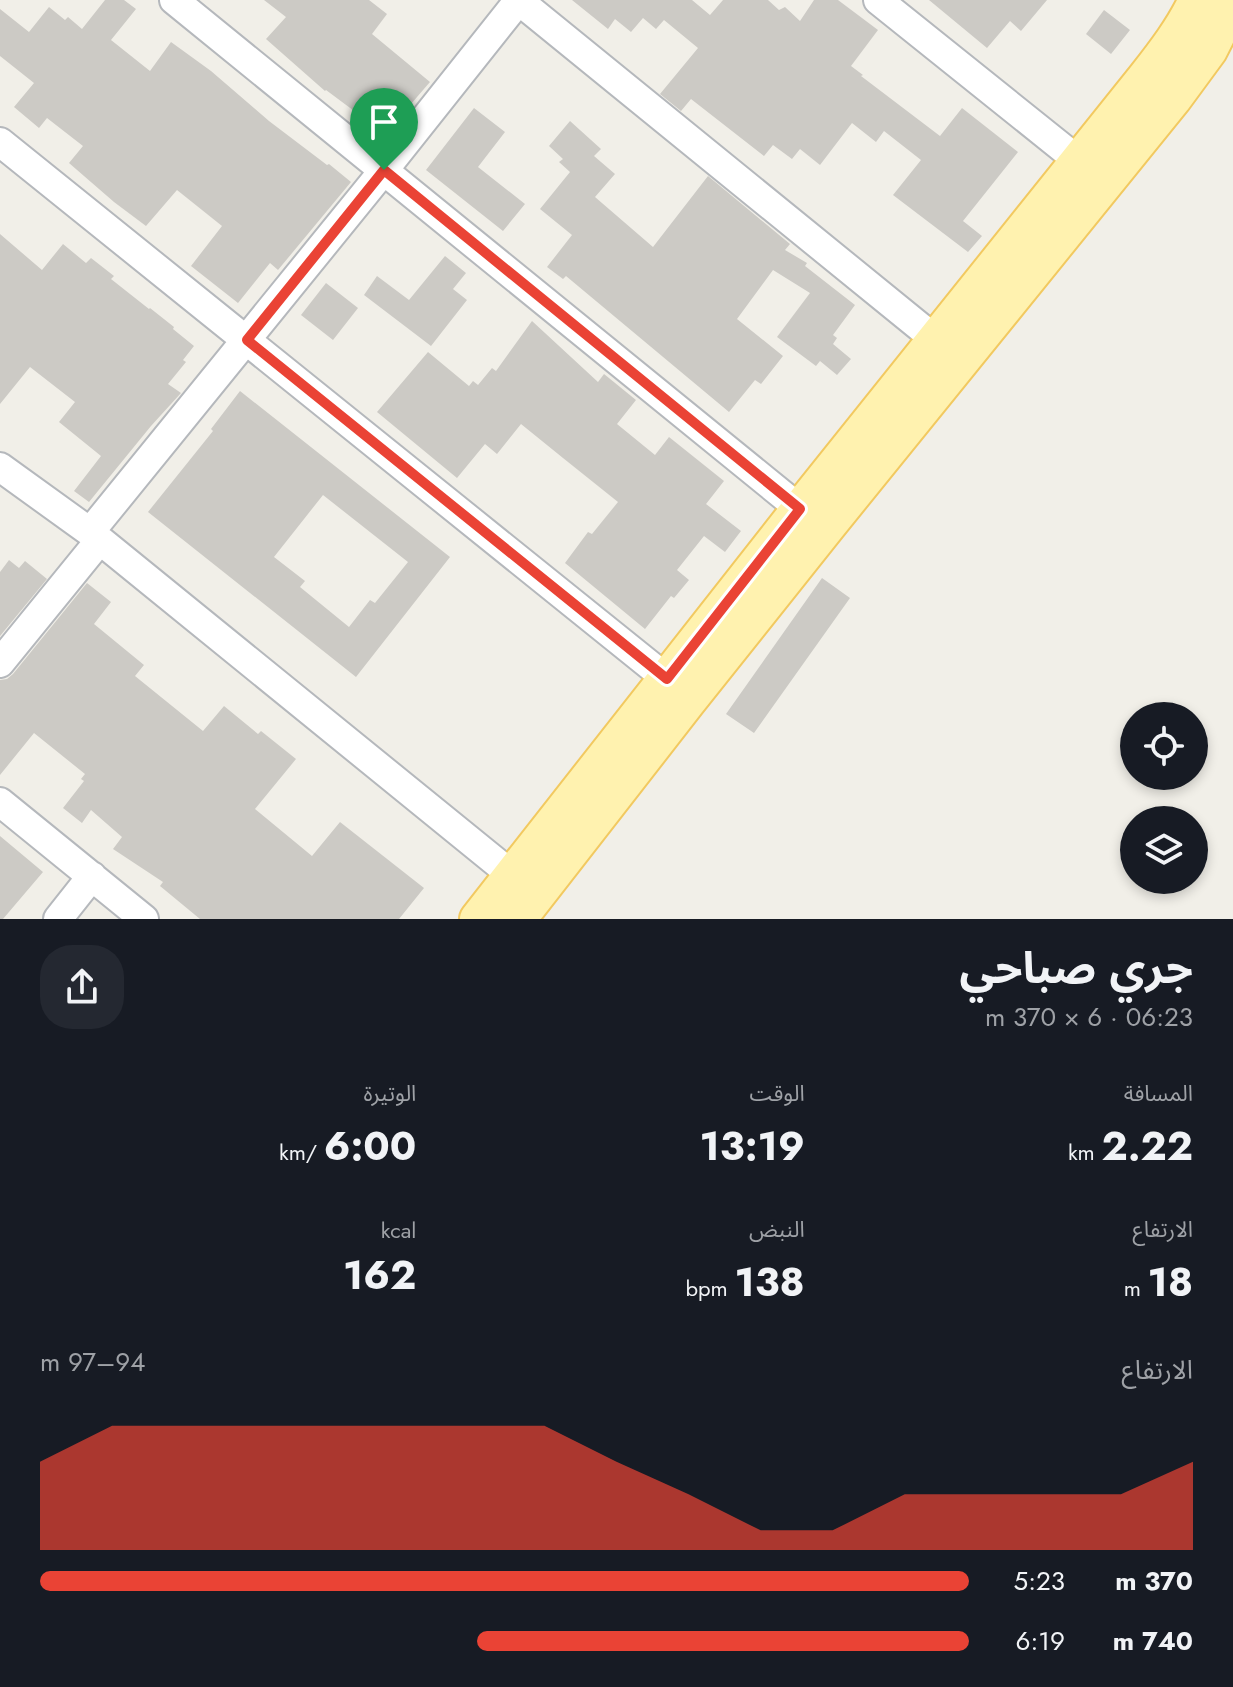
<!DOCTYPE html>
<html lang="ar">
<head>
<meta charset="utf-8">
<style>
  body { margin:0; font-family:Jost,"Noto Sans Arabic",sans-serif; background:#242831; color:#f1f3f6; direction:rtl; height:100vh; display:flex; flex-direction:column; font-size:30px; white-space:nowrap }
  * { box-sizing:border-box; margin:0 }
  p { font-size:26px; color:#9ea1a6 }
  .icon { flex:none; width:44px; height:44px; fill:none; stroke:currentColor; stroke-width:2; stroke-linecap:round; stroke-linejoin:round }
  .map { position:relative; height:919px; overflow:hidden; direction:ltr }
  .sheet { display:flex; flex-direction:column; background:#171b24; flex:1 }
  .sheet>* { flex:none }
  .buttons { position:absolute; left:1120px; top:702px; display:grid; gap:16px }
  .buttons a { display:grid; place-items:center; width:88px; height:88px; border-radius:50%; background:#171b24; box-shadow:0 4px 12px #0003; font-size:40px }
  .pin { position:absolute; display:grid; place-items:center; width:68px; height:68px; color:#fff; margin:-82px -34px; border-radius:50% 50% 50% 0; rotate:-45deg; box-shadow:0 0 8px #0007 }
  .pin .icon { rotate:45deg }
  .round { display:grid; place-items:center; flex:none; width:84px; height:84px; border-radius:32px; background:#242831 }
  .head { display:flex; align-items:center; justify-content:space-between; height:136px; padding:0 40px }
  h1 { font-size:44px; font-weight:700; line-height:60px }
  .metrics { display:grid; grid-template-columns:repeat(3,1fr); gap:12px; height:136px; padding:8px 40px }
  .metrics div { display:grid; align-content:center }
  .metrics b { font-size:40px; font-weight:700 }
  .metrics small { font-size:22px; font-weight:400 }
  .metrics p { font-size:22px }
  .chart { height:224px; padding:16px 40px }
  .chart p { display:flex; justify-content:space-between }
  .chart svg { width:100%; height:144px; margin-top:8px; fill:#ea4335; opacity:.7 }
  ul { padding:0 40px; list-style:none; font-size:26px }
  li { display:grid; grid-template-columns:128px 96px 1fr; align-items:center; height:60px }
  li i { height:20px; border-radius:10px; background:#ea4335 }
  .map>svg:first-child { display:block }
  .building { fill:#cccac5; fill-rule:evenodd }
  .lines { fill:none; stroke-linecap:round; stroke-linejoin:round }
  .minor-casing { stroke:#b5b8bc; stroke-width:32 }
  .major-casing { stroke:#f2c960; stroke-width:40 }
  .minor { stroke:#fff; stroke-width:28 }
  .major { stroke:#fff2af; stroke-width:36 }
  .route-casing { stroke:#fff; stroke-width:16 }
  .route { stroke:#ea4335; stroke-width:10 }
</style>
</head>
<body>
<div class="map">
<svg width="1233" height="919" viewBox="0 0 1233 919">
  <rect width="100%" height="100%" fill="#f1efe8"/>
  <path class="building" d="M 105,0 L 124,0 L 136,9 L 111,40 L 150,71 L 171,42 L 211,71 L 269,121 L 327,165 L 329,164 L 351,182 L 278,270 L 270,263 L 238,303 L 191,266 L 222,226 L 177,190 L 146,226 L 114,202 L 69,163 L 83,146 L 47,118 L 39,128 L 14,107 L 34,83 L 0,56 L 0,9 L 29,32 L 49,7 L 65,20 L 68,17 L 82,29 Z
    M 264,0 L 369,0 L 387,14 L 372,34 L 430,82 L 385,134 L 326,90 L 325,91 L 266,39 L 286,17 Z
    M 572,0 L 692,0 L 710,15 L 723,0 L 768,0 L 779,10 L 785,7 L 800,21 L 814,0 L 838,0 L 878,30 L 851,66 L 863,75 L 861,76 L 940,136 L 962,108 L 1018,152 L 963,221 L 982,236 L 968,252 L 893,195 L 921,160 L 884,131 L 876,142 L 852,123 L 820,165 L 800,149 L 792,159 L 773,145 L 764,156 L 691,99 L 681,111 L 660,94 L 698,48 L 664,20 L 656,29 L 643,18 L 631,32 L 615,19 L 608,29 Z
    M 929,0 L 1047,0 L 1021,31 L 1010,21 L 987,48 Z
    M 1104,10 L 1130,30 L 1111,54 L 1086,34 Z
    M 474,108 L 505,132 L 478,167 L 525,204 L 503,231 L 426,170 Z
    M 570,121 L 601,149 L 594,156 L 615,174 L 595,197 L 653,247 L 708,176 L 790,244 L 785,250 L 807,263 L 805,266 L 855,305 L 833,335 L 837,338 L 833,344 L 851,359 L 837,375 L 820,361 L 816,366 L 777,337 L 810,293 L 773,270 L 737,319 L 783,356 L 761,384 L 755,380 L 729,412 L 566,276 L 563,279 L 547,267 L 572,235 L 540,209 L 570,172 L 559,162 L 563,159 L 549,146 Z
    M 0,234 L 42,270 L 63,244 L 86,263 L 91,258 L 114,276 L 111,279 L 149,309 L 150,308 L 174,327 L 173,329 L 194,346 L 183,360 L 186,362 L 168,384 L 181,393 L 151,426 L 89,502 L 74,491 L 101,456 L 59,422 L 75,402 L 30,367 L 0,404 Z
    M 445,256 L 466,273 L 453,289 L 467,300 L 431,346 L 364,295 L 377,276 L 409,300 Z
    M 326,283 L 358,308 L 333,340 L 301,315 Z
    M 532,321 L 598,382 L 604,374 L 636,400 L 617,424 L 655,455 L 669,437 L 724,481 L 706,504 L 741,531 L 725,552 L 704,536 L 677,570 L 689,580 L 674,598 L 671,596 L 645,629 L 565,563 L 588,532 L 592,534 L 618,502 L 563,458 L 521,424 L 497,454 L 485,444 L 457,478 L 377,412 L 428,352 L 469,386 L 473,381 L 478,385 L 492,368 L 496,371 Z
    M 240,391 L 450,557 L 356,677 L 148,512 L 213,431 L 211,429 ZM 323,495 L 408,562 L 375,603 L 370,600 L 349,627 L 300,587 L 305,581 L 274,557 Z
    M 9,560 L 19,568 L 25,561 L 47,579 L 0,636 L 0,572 Z
    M 822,578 L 850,598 L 754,733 L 726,714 Z
    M 87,583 L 111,602 L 94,624 L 144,665 L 135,676 L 203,731 L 224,706 L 258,734 L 261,731 L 296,759 L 255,809 L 312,856 L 340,822 L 424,888 L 399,919 L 200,919 L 160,886 L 163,882 L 113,849 L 122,837 L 91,810 L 82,823 L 63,808 L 84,781 L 81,779 L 85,774 L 34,733 L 0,775 L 0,680 L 7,679 L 13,674 Z
    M 0,836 L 43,872 L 3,919 L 0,919 Z"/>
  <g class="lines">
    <defs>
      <path id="minor" d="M 174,0 L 800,509
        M 518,0 L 936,340
        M 878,0 L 1080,162
        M 0,142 L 667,679
        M 0,467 L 90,532 L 528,888
        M 90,532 L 384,170 L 519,0
        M 0,663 L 100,540
        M 0,802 L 144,919
        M 58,919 L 92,876"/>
      <path id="major" d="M 478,919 L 800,509 L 1146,77 C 1165,53 1184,28 1197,0
        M 518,919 L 687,702 L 828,525 L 1173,99 L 1209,50 L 1233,3"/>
    </defs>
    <use href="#minor" class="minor-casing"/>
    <use href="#major" class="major-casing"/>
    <use href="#minor" class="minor"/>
    <use href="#major" class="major"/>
  </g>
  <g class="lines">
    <defs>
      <path id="route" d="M 384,170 L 800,509 L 667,679 L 247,340 Z"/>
    </defs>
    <use href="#route" class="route-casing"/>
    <use href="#route" class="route"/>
  </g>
</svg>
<div class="buttons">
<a><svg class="icon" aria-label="locate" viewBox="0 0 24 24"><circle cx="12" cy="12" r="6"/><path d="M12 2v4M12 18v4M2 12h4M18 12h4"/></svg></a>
<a><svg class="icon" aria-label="layers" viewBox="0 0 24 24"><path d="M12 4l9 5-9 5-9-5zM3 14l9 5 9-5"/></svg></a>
</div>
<div class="pin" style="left:384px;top:170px;background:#1e9e55"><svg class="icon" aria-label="arrive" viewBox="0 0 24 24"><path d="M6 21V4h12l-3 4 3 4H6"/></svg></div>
</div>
<section class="sheet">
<div class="head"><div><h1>جري صباحي</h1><p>06:23 · 6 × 370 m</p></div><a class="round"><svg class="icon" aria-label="share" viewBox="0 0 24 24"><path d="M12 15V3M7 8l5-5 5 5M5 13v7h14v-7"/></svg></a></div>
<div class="metrics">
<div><p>المسافة</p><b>2.22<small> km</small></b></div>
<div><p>الوقت</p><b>13:19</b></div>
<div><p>الوتيرة</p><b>6:00<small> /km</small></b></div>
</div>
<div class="metrics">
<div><p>الارتفاع</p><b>18<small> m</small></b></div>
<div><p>النبض</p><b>138<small> bpm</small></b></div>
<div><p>kcal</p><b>162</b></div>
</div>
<div class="chart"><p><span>الارتفاع</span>94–97 m</p>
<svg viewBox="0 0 160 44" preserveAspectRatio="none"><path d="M0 44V17L10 6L20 6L30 6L40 6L50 6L60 6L70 6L80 17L90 27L100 38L110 38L120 27L130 27L140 27L150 27L160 17V44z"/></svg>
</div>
<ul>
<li><b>370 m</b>5:23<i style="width:100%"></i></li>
<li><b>740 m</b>6:19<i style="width:53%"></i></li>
</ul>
</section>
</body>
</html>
